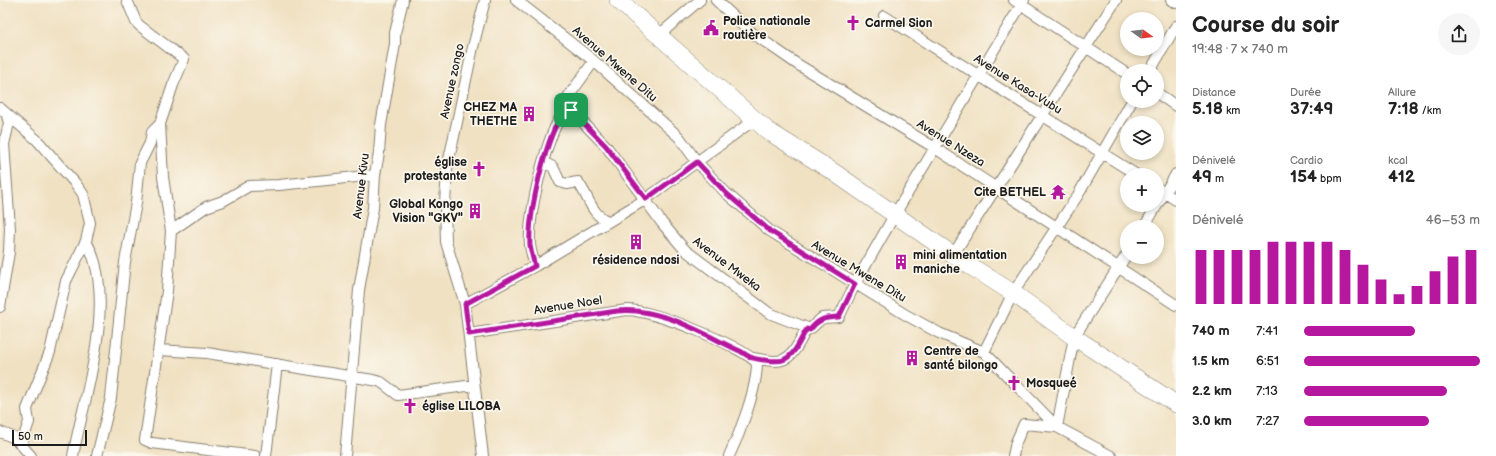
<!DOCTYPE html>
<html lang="fr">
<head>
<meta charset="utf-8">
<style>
  body { margin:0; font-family:"Balsamiq Sans",sans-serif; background:#f6f6f6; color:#222; height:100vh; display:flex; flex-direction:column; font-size:15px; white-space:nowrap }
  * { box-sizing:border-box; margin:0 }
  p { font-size:13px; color:#767676 }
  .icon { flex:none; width:22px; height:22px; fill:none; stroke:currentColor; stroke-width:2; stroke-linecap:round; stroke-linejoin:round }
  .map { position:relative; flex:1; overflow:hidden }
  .side { display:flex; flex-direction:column; background:#fff; width:320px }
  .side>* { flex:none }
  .needle { width:26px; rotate:104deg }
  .fabs { position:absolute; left:1120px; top:12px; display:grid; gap:8px }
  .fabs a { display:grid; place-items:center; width:44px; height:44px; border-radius:50%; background:#fff; box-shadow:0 2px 6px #0003; font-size:20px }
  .scale { position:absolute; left:12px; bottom:10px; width:75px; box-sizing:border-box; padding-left:4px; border:2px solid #1c1c1c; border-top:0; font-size:11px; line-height:14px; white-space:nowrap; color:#1c1c1c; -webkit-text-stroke:3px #fbf7ec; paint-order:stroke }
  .pin { position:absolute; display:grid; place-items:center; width:34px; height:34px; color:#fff; margin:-17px; border-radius:8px; box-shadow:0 2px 6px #0006 }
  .round { display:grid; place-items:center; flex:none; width:42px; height:42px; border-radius:21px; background:#f6f6f6 }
  .overview { display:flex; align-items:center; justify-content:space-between; height:68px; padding:0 16px }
  h1 { font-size:22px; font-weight:600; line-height:30px }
  .stats { display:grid; grid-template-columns:repeat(3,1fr); gap:6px; height:68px; padding:4px 16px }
  .stats div { display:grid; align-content:center }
  .stats b { font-size:17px; font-weight:600 }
  .stats small { font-size:11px; font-weight:400 }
  .stats p { font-size:11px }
  .chart { height:112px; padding:8px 16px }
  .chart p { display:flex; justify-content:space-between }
  .chart svg { width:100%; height:72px; margin-top:4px; stroke:#b5179e; stroke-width:6 }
  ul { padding:0 16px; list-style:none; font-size:13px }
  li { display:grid; grid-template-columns:64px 48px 1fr; align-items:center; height:30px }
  li i { height:10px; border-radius:5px; background:#b5179e }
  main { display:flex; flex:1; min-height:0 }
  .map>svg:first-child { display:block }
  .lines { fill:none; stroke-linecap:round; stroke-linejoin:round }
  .minor-casing { stroke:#867e6f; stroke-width:12 }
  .trunk-casing { stroke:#867e6f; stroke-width:18 }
  .minor { stroke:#fff; stroke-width:10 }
  .trunk { stroke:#fff; stroke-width:17 }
  .route-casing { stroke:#fff; stroke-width:8 }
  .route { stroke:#b5179e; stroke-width:5 }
  .labels { text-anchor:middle; stroke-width:3.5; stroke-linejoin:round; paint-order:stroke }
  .poi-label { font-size:12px; font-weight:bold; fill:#1c1c1c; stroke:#fbf7ec; text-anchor:start }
  .street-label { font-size:12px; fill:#1c1c1c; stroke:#fbf7ec }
</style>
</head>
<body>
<main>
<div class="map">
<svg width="1176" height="456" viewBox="0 0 1176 456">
  <rect width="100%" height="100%" fill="#fbf7ec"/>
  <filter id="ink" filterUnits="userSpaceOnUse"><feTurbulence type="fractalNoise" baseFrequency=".025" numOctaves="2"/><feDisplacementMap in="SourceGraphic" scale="8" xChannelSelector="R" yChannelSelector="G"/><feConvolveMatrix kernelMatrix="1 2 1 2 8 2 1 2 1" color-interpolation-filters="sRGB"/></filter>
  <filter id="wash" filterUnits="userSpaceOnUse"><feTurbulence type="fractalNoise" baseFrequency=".012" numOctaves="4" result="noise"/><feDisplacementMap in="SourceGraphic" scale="16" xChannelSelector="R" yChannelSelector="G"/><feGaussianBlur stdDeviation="0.9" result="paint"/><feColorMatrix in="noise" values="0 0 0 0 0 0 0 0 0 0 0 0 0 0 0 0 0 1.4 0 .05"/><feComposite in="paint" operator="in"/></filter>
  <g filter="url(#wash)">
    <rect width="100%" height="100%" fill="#f0e1c2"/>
  </g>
  <g filter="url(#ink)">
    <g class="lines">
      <defs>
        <path id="minor" d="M 127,0 L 136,22 L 140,26 L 184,59 L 173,85 L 160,124 L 163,177 L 171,231 L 167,291 L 145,440 L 152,443 L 255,456
          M 516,0 L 594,61 L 679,137 L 697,162 L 726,193 L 770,231 L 906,315 L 939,333 L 984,352 L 1057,427 L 1111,456
          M 716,0 L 748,30 L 797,64 L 935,148 L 1176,305
          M 1014,0 L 1127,74
          M 1171,0 L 1176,3
          M 884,16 L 1137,175
          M 659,35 L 700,0
          M 1150,71 L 1176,26
          M 1157,93 L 1176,106
          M 0,108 L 37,140 L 75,183 L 83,194 L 90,223 L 86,241 L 66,281 L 50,352 L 27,409 L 29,422 L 21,445
          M 565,111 L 568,97 L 594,61
          M 543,162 L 553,167 L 560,182 L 567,184 L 578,182 C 588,195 591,215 608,221
          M 1157,188 L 1176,200
          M 1144,227 L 1176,174
          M 171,231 L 206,207 L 223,201 L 249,186 L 279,185 L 375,175
          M 953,255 L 1116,0
          M 535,266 C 533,259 531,252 530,245 C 528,215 546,133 565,111 L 571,110 L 606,146 L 662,223 L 685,250 L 769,313 L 810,329 L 822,318 L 839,317 L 855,284 L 895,214 L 1024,0
          M 465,304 L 535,266 L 646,199 L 754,120
          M 0,307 L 9,252 L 10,228 L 4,144 L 9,123 L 7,116
          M 469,334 L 627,310 C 652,310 741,345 757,363 C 757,389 740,433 729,456
          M 159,350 L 207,353 L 373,380 L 381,382 L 398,395 L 474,385
          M 984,352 L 1013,293 L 1078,195 L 1132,101
          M 753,358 C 760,359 768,361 775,361 C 794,361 798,342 807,329
          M 0,432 L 15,438 L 31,456
          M 73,456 C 84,397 119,297 86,241
          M 97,456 L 111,398 L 125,262 L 136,203 L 140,163 L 150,143 L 152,132 L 160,124
          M 266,456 L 277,364
          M 345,456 L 359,290 L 373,208 L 375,175 L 379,153 L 381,125 L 395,44 L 395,33 L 403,0
          M 483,456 L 465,304 L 446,242 L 445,204 L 447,169 L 473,47 L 485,0
          M 1013,456 L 1016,442 L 1024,424 L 1057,427 L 1074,337 L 1127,254"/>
        <path id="trunk" d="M 618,0 L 768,131 L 832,171 L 953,255 L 1013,293 L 1074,337 L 1176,404"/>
      </defs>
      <use href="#minor" class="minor-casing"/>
      <use href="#trunk" class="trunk-casing"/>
      <use href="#minor" class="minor"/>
      <use href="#trunk" class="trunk"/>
    </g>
  </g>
  <g class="lines" filter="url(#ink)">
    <defs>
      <path id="route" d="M 571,110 L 606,146 L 646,199 L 697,162 L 726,193 L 770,231 L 855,284 L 839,317 C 825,318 819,318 810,330 L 807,329 C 800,339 796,355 783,360 C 778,362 759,360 753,358 C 748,357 744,353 740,351 C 703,334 659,306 617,311 L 469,334 L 465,304 L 535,266 C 533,259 531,252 530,245 C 528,215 546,133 565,111 Z"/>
    </defs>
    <use href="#route" class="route-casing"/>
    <use href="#route" class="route"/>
  </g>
  <defs>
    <symbol id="church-bare" viewBox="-9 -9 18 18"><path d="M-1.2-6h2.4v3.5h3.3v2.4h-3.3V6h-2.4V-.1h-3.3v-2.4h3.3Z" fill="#b5179e" stroke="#fbf7ec" stroke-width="2.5" paint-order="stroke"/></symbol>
    <symbol id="civic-bare" viewBox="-9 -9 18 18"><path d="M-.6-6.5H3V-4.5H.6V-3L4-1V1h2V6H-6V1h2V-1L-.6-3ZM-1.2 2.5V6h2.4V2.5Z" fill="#b5179e" stroke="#fbf7ec" stroke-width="2.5" paint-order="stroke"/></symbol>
    <symbol id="building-bare" viewBox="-9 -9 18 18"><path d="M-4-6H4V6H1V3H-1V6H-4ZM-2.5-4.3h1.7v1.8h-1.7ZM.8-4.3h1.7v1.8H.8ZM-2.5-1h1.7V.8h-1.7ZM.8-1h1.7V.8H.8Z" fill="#b5179e" stroke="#fbf7ec" stroke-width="2.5" paint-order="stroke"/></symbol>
    <symbol id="temple-bare" viewBox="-9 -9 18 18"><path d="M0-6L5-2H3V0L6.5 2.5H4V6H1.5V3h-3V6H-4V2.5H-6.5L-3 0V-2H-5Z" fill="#b5179e" stroke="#fbf7ec" stroke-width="2.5" paint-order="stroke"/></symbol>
  </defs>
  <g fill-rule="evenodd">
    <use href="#church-bare" x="842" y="12" width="22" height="22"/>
    <use href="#civic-bare" x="700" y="17" width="22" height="22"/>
    <use href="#building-bare" x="518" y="103" width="22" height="22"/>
    <use href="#church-bare" x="468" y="158" width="22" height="22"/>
    <use href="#temple-bare" x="1047" y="181" width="22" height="22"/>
    <use href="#building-bare" x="464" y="200" width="22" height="22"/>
    <use href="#building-bare" x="625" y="231" width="22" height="22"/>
    <use href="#building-bare" x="890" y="251" width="22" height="22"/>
    <use href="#building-bare" x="901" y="347" width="22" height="22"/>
    <use href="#church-bare" x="1003" y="372" width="22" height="22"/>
    <use href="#church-bare" x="399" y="395" width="22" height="22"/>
  </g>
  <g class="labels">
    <g class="poi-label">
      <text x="723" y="25">Police nationale<tspan x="723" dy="14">routière</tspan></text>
      <text x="865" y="27">Carmel Sion</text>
      <text x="517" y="111" text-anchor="end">CHEZ MA<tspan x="517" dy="14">THETHE</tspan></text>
      <text x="467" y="166" text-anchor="end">église<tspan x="467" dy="14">protestante</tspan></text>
      <text x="1046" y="196" text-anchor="end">Cite BETHEL</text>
      <text x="463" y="208" text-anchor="end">Global Kongo<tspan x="463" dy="14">Vision "GKV"</tspan></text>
      <text x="913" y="259">mini alimentation<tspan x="913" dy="14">maniche</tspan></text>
      <text x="636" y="264" text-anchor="middle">résidence ndosi</text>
      <text x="924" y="355">Centre de<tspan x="924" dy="14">santé bilongo</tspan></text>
      <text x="1026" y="387">Mosqueé</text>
      <text x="422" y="410">église LILOBA</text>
    </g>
    <g class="street-label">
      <text transform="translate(615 64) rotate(41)" y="4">Avenue Mwene Ditu</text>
      <text transform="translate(452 81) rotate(-78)" y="4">Avenue zongo</text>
      <text transform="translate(1018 84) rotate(32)" y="4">Avenue Kasa-Vubu</text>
      <text transform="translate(951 143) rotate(32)" y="4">Avenue Nzeza</text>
      <text transform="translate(361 186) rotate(-83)" y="4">Avenue Kivu</text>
      <text transform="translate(727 264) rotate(37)" y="4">Avenue Mweka</text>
      <text transform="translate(859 271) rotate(31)" y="4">Avenue Mwene Ditu</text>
      <text transform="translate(568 305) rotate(-9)" y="4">Avenue Noel</text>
    </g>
  </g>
</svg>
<div class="fabs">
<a><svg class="needle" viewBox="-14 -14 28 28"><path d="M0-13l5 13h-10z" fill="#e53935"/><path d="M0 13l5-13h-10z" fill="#767676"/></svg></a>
<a><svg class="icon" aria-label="locate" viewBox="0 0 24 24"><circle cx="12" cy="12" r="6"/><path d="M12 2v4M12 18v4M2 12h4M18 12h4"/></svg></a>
<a><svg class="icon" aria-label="layers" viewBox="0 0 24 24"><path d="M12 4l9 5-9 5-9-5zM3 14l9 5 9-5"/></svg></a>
<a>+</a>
<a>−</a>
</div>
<div class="scale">50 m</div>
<div class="pin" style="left:571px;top:110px;background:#1e9e55"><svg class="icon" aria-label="arrive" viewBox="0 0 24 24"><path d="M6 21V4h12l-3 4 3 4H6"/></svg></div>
</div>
<section class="side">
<div class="overview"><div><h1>Course du soir</h1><p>19:48 · 7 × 740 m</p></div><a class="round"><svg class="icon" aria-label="share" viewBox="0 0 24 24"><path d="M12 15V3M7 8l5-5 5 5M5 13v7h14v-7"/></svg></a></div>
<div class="stats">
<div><p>Distance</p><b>5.18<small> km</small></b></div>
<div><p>Durée</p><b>37:49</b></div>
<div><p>Allure</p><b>7:18<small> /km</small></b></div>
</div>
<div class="stats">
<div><p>Dénivelé</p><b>49<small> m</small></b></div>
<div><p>Cardio</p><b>154<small> bpm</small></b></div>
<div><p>kcal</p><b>412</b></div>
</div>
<div class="chart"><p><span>Dénivelé</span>46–53 m</p>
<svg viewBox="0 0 160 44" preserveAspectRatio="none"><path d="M5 44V11M15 44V11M25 44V11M35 44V11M45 44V6M55 44V6M65 44V6M75 44V6M85 44V11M95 44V20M105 44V29M115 44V38M125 44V33M135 44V24M145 44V15M155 44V11"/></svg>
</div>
<ul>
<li><b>740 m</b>7:41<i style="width:63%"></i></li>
<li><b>1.5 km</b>6:51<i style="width:100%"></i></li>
<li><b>2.2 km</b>7:13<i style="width:81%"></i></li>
<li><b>3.0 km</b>7:27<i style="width:71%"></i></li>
</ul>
</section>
</main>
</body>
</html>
